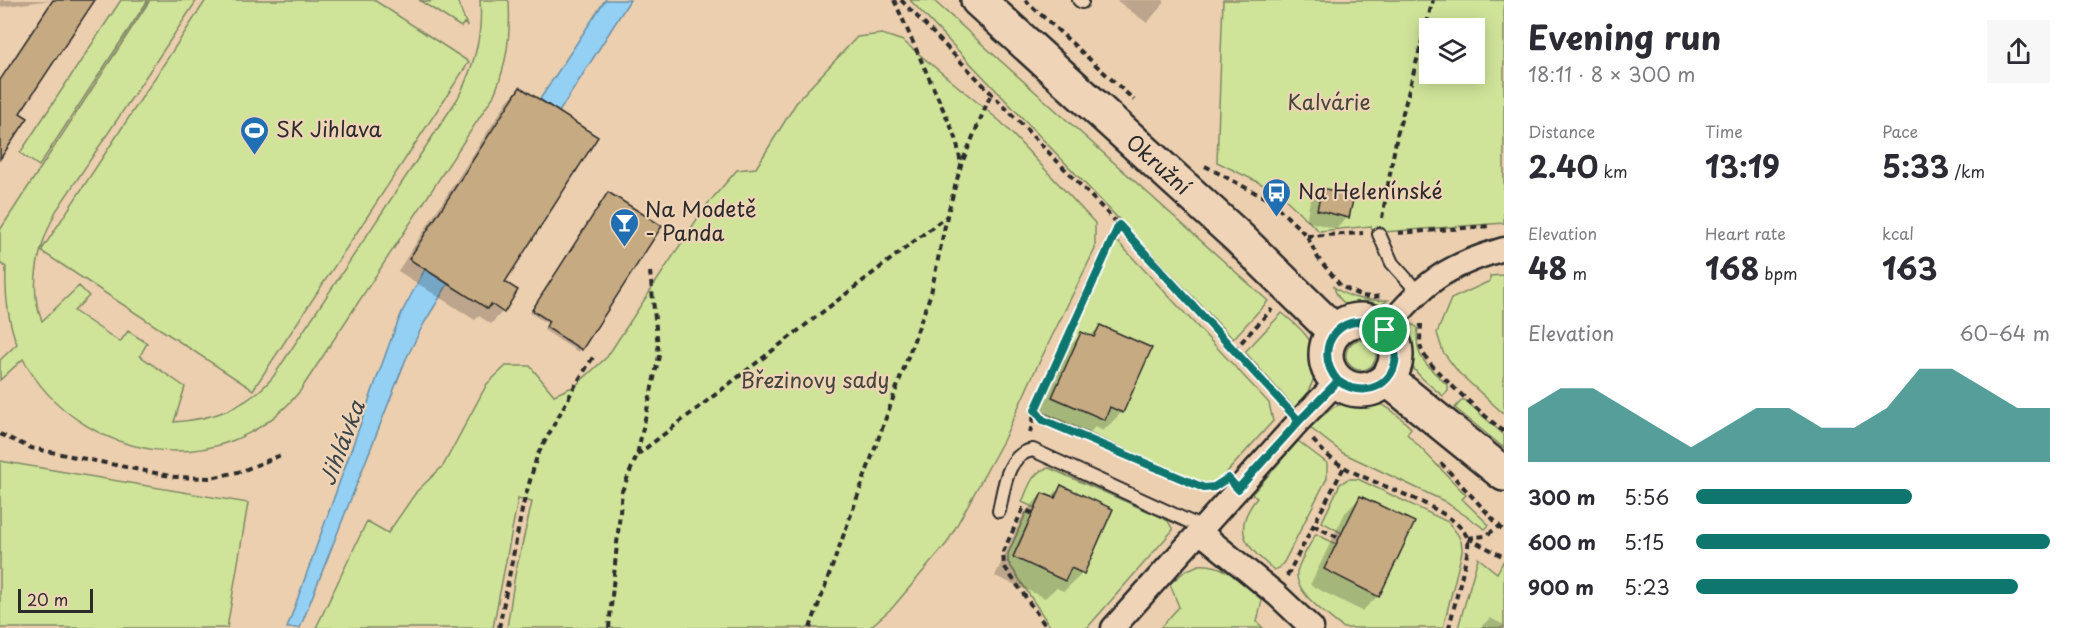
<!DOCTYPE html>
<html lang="en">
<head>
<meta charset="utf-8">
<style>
  body { margin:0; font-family:"Playpen Sans",sans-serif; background:#f7f7f7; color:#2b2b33; height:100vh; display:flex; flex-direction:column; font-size:22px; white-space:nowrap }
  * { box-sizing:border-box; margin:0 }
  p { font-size:20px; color:#7c7c81 }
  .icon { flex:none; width:33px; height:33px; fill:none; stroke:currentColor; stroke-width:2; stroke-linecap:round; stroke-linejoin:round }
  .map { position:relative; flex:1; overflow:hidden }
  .details { display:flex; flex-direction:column; background:#fff; width:570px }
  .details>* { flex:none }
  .fabs { position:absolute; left:1419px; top:18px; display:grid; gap:12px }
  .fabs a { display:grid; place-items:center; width:66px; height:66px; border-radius:0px; background:#fff; box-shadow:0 3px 15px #0003; font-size:30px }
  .scale { position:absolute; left:18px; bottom:15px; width:75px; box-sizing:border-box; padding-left:6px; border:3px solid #2b2b2b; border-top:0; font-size:16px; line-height:21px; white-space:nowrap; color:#2b2b2b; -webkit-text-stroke:4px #f0d4b7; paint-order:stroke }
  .pin { position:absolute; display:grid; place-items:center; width:51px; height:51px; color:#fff; margin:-26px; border:3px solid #fff; border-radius:50%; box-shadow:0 2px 6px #0007 }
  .round { display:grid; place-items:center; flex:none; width:63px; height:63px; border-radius:0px; background:#f7f7f7 }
  .overview { display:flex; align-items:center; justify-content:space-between; height:102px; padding:0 24px }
  h1 { font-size:33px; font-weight:700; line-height:45px }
  .metrics { display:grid; grid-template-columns:repeat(3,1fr); gap:9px; height:102px; padding:6px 24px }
  .metrics div { display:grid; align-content:center }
  .metrics b { font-size:30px; font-weight:700 }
  .metrics small { font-size:16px; font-weight:400 }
  .metrics p { font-size:16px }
  .chart { height:168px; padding:12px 24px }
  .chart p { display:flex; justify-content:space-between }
  .chart svg { width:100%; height:108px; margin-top:6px; fill:#0f766e; opacity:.7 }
  ul { padding:0 24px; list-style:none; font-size:20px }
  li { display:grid; grid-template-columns:96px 72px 1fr; align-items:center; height:45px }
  li i { height:15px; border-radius:8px; background:#0f766e }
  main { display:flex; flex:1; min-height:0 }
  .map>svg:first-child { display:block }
  .green { fill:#cfe499; stroke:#7d8862; stroke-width:1.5; fill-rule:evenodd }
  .water { fill:#93d0f4; stroke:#698ea4; stroke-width:1.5 }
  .shadow { fill:#0003 }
  .building { fill:#c6aa82; stroke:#2b2b2b; stroke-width:1.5 }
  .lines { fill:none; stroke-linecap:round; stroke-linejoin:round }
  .lane-casing { stroke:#2b2b2b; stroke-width:16 }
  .street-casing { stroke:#2b2b2b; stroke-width:27 }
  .secondary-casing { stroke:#2b2b2b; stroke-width:38 }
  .path { stroke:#2b2b2b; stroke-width:4; stroke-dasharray:6 4.5; stroke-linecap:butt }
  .lane { stroke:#f0d4b7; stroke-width:12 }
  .street { stroke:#f0d4b7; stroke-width:22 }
  .secondary { stroke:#f0d4b7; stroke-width:33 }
  .route-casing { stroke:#fff; stroke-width:12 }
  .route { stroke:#0f766e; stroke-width:8 }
  .labels { text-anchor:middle; stroke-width:4.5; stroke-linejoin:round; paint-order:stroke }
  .park-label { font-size:21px; fill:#44473c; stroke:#f0d4b7 }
  .poi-label { font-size:21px; fill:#2b2b2b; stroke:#f0d4b7; text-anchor:start }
  .street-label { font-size:21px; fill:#2b2b2b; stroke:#f0d4b7 }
  .water-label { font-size:22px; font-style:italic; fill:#3b4449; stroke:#f0d4b7 }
</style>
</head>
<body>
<main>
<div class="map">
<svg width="1504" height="628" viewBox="0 0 1504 628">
  <rect width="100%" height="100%" fill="#eccfaf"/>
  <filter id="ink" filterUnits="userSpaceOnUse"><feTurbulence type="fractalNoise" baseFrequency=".0167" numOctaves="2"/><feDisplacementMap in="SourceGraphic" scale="12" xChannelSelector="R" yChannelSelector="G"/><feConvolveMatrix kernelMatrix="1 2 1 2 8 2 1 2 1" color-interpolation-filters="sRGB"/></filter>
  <g filter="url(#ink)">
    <path class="green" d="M 121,0 L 148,0 L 39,166 L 20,153 Z
      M 150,0 L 197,0 L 56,211 C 40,244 27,284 42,321 L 79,286 L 89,296 L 74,311 L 120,342 L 128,331 L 147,343 L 140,356 L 185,387 L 174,422 C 213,419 247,408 273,377 L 458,98 C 474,66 483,36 480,0 L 508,0 L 509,2 C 511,36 507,66 493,97 L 300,391 C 223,486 80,463 23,359 L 0,380 L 0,360 L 17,344 C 7,319 5,294 6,267 L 0,263 L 0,230 Z
      M 206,0 L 374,0 L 469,62 L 253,390 L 41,251 Z
      M 419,0 L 430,2 L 429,0 L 457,0 L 467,26 L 464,23 L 461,27 Z
      M 910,0 L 933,0 L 1268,301 L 1233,339 Z
      M 1223,0 L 1504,0 L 1504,223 L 1383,232 L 1373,232 L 1371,226 L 1319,231 L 1278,192 L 1217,162 ZM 1430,28 L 1474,28 L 1474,74 L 1430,74 Z
      M 882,34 L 903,41 L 1001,122 L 1095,223 L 1095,249 L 1033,375 L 1003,441 L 947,543 L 893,607 L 869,628 L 507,628 L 515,575 L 532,502 L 518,499 L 493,628 L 316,628 L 367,521 L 388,533 L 417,491 L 443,466 L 487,384 L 506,366 L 530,366 L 554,395 L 575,386 L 607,357 L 705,207 L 737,170 L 756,168 L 798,100 L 857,37 Z
      M 1118,242 L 1269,403 L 1273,421 L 1218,482 L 1212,484 L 1197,482 L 1042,412 L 1040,406 L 1113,244 Z
      M 1504,275 L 1504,414 L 1459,373 L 1443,352 L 1437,333 L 1451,299 L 1490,281 L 1490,276 Z
      M 1334,287 C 1351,300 1368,301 1388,300 C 1374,311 1360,318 1345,304 C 1339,298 1336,295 1334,287 Z
      M 1282,313 C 1323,345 1328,366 1296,410 L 1245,352 Z
      M 1412,324 L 1418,328 C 1413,359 1429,366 1448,386 L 1448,391 L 1443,396 C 1415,373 1399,363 1412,324 Z
      M1346 355a15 15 0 1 1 30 0a15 15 0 1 1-30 0Z
      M 1352,400 C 1381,399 1391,408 1411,428 L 1407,434 L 1466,495 L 1462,499 L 1489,525 L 1485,529 L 1444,501 L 1343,453 L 1309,427 L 1334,407 Z
      M 1462,400 L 1465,400 L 1504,435 L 1504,448 L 1455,408 Z
      M 1298,441 L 1327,463 L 1327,478 L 1284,562 L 1279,568 L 1274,570 C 1247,547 1230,531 1257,498 L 1252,494 Z
      M 0,461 L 248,503 L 227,628 L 0,628 Z
      M 1049,468 L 1161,517 L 1168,521 L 1173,530 L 1087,628 L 1051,628 L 1008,562 L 1008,554 L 1026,513 L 1032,515 L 1013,557 L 1065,580 L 1071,568 L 1083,573 L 1061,485 L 1055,498 L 1042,493 L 1035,508 L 1022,502 C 1028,489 1032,470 1049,468 Z
      M 1348,479 L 1358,479 L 1448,522 C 1456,532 1463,538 1462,552 L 1443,628 L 1343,628 C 1328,615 1294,593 1297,572 C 1300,559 1310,545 1316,534 L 1336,544 L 1342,533 L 1322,522 L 1340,484 Z
      M 1478,558 L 1497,573 L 1504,560 L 1504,628 L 1458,628 Z
      M 1199,565 C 1226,563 1242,583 1262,600 L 1257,622 L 1263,628 L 1160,628 L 1179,607 L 1170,584 L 1185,571 Z"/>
    <path class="water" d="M 605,0 L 630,0 L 559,112 L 540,99 Z
      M 425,269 L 448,284 L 423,325 L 406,359 L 300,628 L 287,628 L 390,342 L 402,312 Z"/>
    <path class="shadow" d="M 0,0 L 52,0 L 0,7 Z
      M 52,0 L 93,0 L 15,119 L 0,156 L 0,89 L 6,99 L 2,76 Z
      M 1116,0 L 1164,0 L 1164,3 L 1147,23 Z
      M 520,88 L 503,282 L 516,291 L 502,312 L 491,324 L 479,316 L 475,320 L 398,271 L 508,100 Z
      M 1322,190 L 1348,217 L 1336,229 L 1306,221 L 1310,201 Z
      M 605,197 L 581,349 L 578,352 L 544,330 L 548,324 L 530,313 Z
      M 1100,326 L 1122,412 L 1103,431 L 1095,427 L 1085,438 L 1035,416 L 1063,352 L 1082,334 L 1089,337 Z
      M 1061,487 L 1083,573 L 1064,591 L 1056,588 L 1045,598 L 995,576 L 1024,513 L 1042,494 L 1050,498 Z
      M 1360,498 L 1378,596 L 1362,611 L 1310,585 L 1345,513 Z
      M 1490,618 L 1504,625 L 1504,628 L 1480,628 Z"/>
    <path class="building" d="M 53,0 L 95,0 L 20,113 L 28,118 L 0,159 L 0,80 Z
      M 520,87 L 598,137 L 505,282 L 518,290 L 504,313 L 491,304 L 488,309 L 409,259 Z
      M 1322,188 L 1354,196 L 1349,218 L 1317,210 Z
      M 608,192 L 662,226 L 582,350 L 546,327 L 549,321 L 532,310 Z
      M 1100,325 L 1152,348 L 1123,413 L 1110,407 L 1105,420 L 1052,397 L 1081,332 L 1094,337 Z
      M 1061,485 L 1113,509 L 1084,574 L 1071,568 L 1065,581 L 1013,557 L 1042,493 L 1055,498 Z
      M 1360,496 L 1415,522 L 1379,597 L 1324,569 Z"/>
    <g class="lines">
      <defs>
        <path id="lane" d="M 1079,0 L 1082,2
          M 1379,234 L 1392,263 L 1418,292
          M 999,511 C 1004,489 1006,454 1033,450 L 1203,528"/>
        <path id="street" d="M 1385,330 C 1423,283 1445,266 1504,249
          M 1200,532 L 1277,595 L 1312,628
          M 1113,628 L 1299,421 L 1338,381"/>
        <path id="secondary" d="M 978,0 L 1237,236 L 1335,332
          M1326 355a35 35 0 1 1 70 0a35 35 0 1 1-70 0Z
          M 1387,379 L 1504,474"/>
      </defs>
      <use href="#lane" class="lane-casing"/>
      <use href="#street" class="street-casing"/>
      <use href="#secondary" class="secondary-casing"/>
      <path class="path" d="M 894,0 L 956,138 L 961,164
        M 901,0 L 1119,225 L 1283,404
        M 1025,0 L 1134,100
        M 1205,166 L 1271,201 L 1307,236 L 1318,258 L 1341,286 L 1361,296 L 1373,297 L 1382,296
        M 1382,218 L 1397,135 L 1433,0
        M 1398,233 L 1492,226
        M 1307,236 L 1363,233
        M 1421,324 C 1421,331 1419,341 1421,348 C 1424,365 1488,418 1504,432
        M 1234,350 L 1272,309
        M 1035,410 L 1043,420 L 1204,488 L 1208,488
        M 1030,433 L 1035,410 L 1119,225
        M 0,434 L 31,448 L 175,477 L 211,478 L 242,471 L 281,455
        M 1313,440 C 1321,450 1333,461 1344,467 C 1373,485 1454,507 1467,537 C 1469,541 1468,546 1468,550 L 1449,628
        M 637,455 L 947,216
        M 1441,463 L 1504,531
        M 1033,513 L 1023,509 L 1003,552 L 1004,566 L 1047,628
        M 1313,525 L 1339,538
        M 1468,538 L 1504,557
        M 1468,538 L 1485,536 L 1500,526
        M 1287,576 L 1344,467
        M 499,628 L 523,505 L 537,456 L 575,386 L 595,354
        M 609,628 L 622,491 L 637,455 L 659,356 L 650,272
        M 810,628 L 931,293 L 947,216 L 961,165 L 991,94"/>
      <use href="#lane" class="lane"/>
      <use href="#street" class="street"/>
      <use href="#secondary" class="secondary"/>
    </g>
  </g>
  <g class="lines" filter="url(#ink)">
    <defs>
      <path id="route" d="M 1385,330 C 1415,365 1376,408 1338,381 L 1299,421 L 1119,225 L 1035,410 L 1043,420 L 1204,488 L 1214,487 L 1228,478 L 1238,489 L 1299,421 L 1338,381 C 1308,346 1346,303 1385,330"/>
    </defs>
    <use href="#route" class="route-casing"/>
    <use href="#route" class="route"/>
  </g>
  <defs>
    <symbol id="stadium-pin" viewBox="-11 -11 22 30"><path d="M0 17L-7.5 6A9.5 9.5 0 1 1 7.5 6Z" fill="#1f6fb2" stroke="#f0d4b7"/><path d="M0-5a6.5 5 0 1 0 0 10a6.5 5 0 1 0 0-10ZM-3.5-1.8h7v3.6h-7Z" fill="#fff"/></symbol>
    <symbol id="bus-pin" viewBox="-11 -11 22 30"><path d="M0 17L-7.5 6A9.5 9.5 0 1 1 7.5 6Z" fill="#1f6fb2" stroke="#f0d4b7"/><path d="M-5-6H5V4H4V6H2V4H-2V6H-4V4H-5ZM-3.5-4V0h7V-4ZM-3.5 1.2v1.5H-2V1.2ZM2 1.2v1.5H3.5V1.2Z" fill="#fff"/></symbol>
    <symbol id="bar-pin" viewBox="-11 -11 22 30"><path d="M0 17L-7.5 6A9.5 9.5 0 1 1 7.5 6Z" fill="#1f6fb2" stroke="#f0d4b7"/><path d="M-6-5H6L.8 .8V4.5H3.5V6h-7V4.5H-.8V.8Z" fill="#fff"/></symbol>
  </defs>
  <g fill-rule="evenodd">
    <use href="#stadium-pin" x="238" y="114" width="33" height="45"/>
    <use href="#bus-pin" x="1260" y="176" width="33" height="45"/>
    <use href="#bar-pin" x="608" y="206" width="33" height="45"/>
  </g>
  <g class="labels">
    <g class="park-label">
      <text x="1329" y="110">Kalvárie</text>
      <text x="815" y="388">Březinovy sady</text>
    </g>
    <g class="poi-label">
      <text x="276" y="137">SK Jihlava</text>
      <text x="1298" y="199">Na Helenínské</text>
      <text x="645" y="217">Na Modetě<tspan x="645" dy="24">- Panda</tspan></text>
    </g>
    <g class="street-label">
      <text transform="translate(1158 165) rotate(42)" y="7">Okružní</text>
    </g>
    <g class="water-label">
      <text transform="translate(342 443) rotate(-69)" y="8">Jihlávka</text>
    </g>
  </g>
</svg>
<div class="fabs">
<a><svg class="icon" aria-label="layers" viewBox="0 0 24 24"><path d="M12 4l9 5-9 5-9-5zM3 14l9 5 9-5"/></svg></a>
</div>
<div class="scale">20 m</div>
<div class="pin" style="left:1385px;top:330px;background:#1e9e55"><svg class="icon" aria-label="arrive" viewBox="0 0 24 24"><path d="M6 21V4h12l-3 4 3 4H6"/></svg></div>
</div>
<section class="details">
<div class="overview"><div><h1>Evening run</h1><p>18:11 · 8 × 300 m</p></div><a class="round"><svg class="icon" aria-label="share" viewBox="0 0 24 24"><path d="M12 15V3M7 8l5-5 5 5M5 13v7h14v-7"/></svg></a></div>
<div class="metrics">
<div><p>Distance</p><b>2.40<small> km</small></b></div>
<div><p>Time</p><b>13:19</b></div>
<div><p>Pace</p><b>5:33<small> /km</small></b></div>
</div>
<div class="metrics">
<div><p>Elevation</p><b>48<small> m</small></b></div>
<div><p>Heart rate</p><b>168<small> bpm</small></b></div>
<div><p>kcal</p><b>163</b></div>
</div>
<div class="chart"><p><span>Elevation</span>60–64 m</p>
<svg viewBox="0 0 160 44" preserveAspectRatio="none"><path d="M0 44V22L10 14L20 14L30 22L40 30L50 38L60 30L70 22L80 22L90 30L100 30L110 22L120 6L130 6L140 14L150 22L160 22V44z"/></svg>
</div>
<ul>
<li><b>300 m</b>5:56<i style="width:61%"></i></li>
<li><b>600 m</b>5:15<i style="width:100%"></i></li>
<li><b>900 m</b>5:23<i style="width:91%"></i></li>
</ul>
</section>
</main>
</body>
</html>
